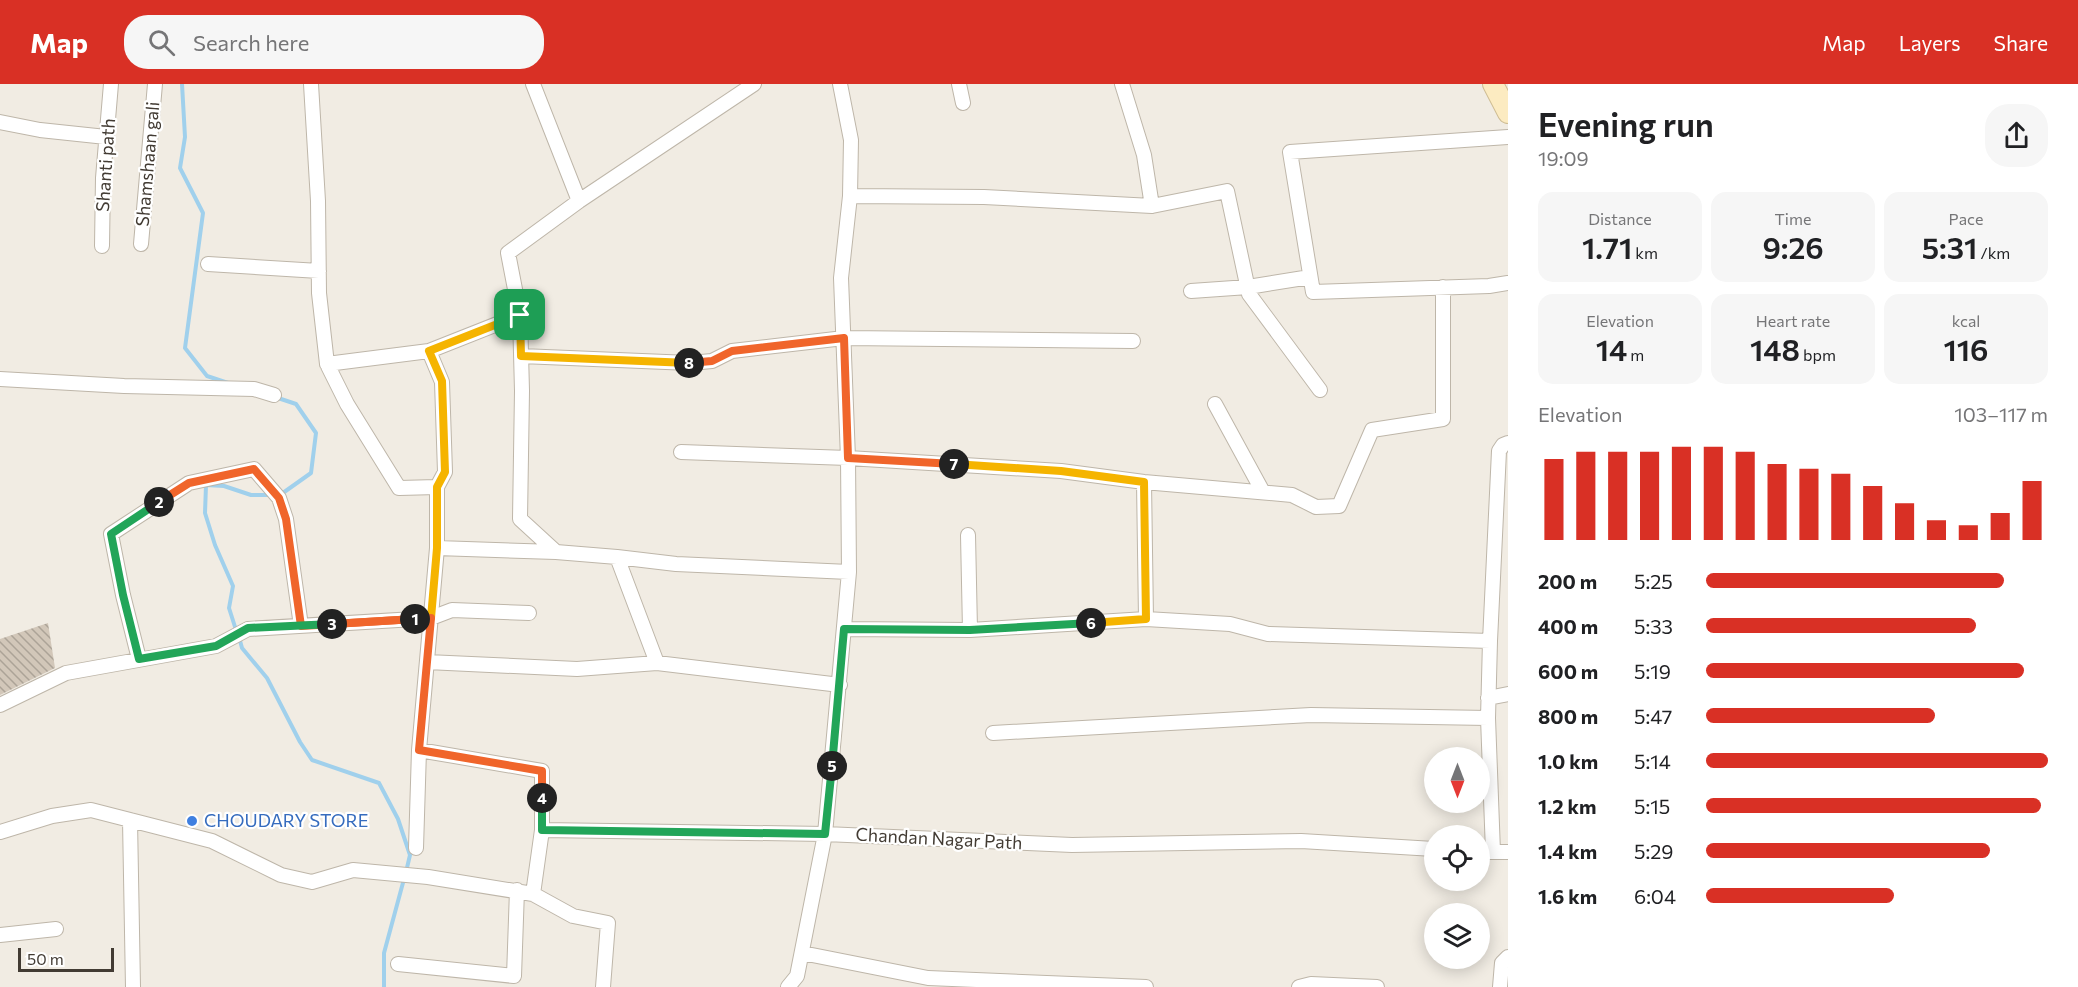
<!DOCTYPE html>
<html lang="en">
<head>
<meta charset="utf-8">
<style>
  body { margin:0; font-family:Commissioner,sans-serif; background:#f6f6f6; color:#202124; height:100vh; display:flex; flex-direction:column; font-size:22px; white-space:nowrap }
  * { box-sizing:border-box; margin:0 }
  p { font-size:20px; color:#757577 }
  .icon { flex:none; width:33px; height:33px; fill:none; stroke:currentColor; stroke-width:2; stroke-linecap:round; stroke-linejoin:round }
  .map { position:relative; flex:1; overflow:hidden }
  .panel { display:flex; flex-direction:column; background:#fff; width:570px }
  .panel>* { flex:none }
  .needle { width:39px; rotate:180deg }
  .fabs { position:absolute; left:1424px; top:663px; display:grid; gap:12px }
  .fabs a { display:grid; place-items:center; width:66px; height:66px; border-radius:50%; background:#fff; box-shadow:0 3px 15px #0003; font-size:30px }
  .scale { position:absolute; left:18px; bottom:15px; width:96px; box-sizing:border-box; padding-left:6px; border:3px solid #423b33; border-top:0; font-size:16px; line-height:21px; white-space:nowrap; color:#423b33; -webkit-text-stroke:4px #fff; paint-order:stroke }
  .pin { position:absolute; display:grid; place-items:center; width:51px; height:51px; color:#fff; margin:-26px; border-radius:12px; box-shadow:0 3px 9px #0006 }
  .km { position:absolute; width:30px; height:30px; margin:-15px; border-radius:50%; background:#222; color:#fff; font-size:16px; line-height:30px; text-align:center }
  .round { display:grid; place-items:center; flex:none; width:63px; height:63px; border-radius:24px; background:#f6f6f6 }
  .overview { display:flex; align-items:center; justify-content:space-between; height:102px; padding:0 30px }
  h1 { font-size:33px; font-weight:600; line-height:45px }
  .metrics { display:grid; grid-template-columns:repeat(3,1fr); gap:9px; height:102px; padding:6px 30px }
  .metrics div { display:grid; align-content:center; border-radius:15px; background:#f6f6f6; text-align:center }
  .metrics b { font-size:30px; font-weight:600 }
  .metrics small { font-size:16px; font-weight:400 }
  .metrics p { font-size:16px }
  .chart { height:168px; padding:12px 30px }
  .chart p { display:flex; justify-content:space-between }
  .chart svg { width:100%; height:108px; margin-top:6px; stroke:#d93025; stroke-width:6 }
  ul { padding:0 30px; list-style:none; font-size:20px }
  li { display:grid; grid-template-columns:96px 72px 1fr; align-items:center; height:45px }
  li i { height:15px; border-radius:8px; background:#d93025 }
  header { display:flex; align-items:center; gap:36px; box-sizing:border-box; height:84px; padding:0 30px; background:#d93025; color:#fff }
  header strong { font-size:28px }
  nav { display:flex; gap:33px; margin-inline-start:auto; font-size:21px }
  .search { width:420px; height:54px; background:#f6f6f6; display:flex; align-items:center; gap:15px; box-sizing:border-box; padding:0 21px; border-radius:24px; color:#757577; font-size:22px }
  main { display:flex; flex:1; min-height:0 }
  .map>svg:first-child { display:block }
  .lines { fill:none; stroke-linecap:round; stroke-linejoin:round }
  .stream { stroke:#a0d0ec; stroke-width:4 }
  .building { fill:url(#building-back-hatch) }
  .minor-casing { stroke:#beb6a9; stroke-width:16 }
  .secondary-casing { stroke:#cfbd94; stroke-width:22 }
  .minor { stroke:#fff; stroke-width:14 }
  .secondary { stroke:#fcebc1; stroke-width:20 }
  .split-1-casing { stroke:#fff; stroke-width:12 }
  .split-2-casing { stroke:#fff; stroke-width:12 }
  .split-3-casing { stroke:#fff; stroke-width:12 }
  .split-4-casing { stroke:#fff; stroke-width:12 }
  .split-5-casing { stroke:#fff; stroke-width:12 }
  .split-6-casing { stroke:#fff; stroke-width:12 }
  .split-7-casing { stroke:#fff; stroke-width:12 }
  .split-8-casing { stroke:#fff; stroke-width:12 }
  .split-9-casing { stroke:#fff; stroke-width:12 }
  .split-1 { stroke:#f5b400; stroke-width:8 }
  .split-2 { stroke:#f0652b; stroke-width:8 }
  .split-3 { stroke:#22a559; stroke-width:8 }
  .split-4 { stroke:#f0652b; stroke-width:8 }
  .split-5 { stroke:#22a559; stroke-width:8 }
  .split-6 { stroke:#22a559; stroke-width:8 }
  .split-7 { stroke:#f5b400; stroke-width:8 }
  .split-8 { stroke:#f0652b; stroke-width:8 }
  .split-9 { stroke:#f5b400; stroke-width:8 }
  .shop-dot { fill:#3f7fe0; stroke:#fff; stroke-width:2 }
  .labels { text-anchor:middle; stroke-width:4.5; stroke-linejoin:round; paint-order:stroke }
  .street-label { font-size:18px; fill:#423b33; stroke:#fff }
  .shop-label { font-size:18px; fill:#366cbe; stroke:#fff; text-anchor:start }
</style>
</head>
<body>
<header>
<strong>Map</strong>
<div class="search"><svg class="icon" aria-label="search" viewBox="0 0 24 24"><circle cx="10" cy="10" r="6"/><path d="M15 15l6 6"/></svg>Search here</div>
<nav><a>Map</a><a>Layers</a><a>Share</a></nav>
</header>
<main>
<div class="map">
<svg width="1508" height="903" viewBox="0 0 1508 903">
  <defs>
    <pattern id="building-back-hatch" width="6" height="6" patternUnits="userSpaceOnUse" patternTransform="scale(1.5)"><rect width="6" height="6" fill="#d2c7b9"/><path d="M-1 5l2 2M0 0l6 6M5-1l2 2" fill="none" stroke="#aca397"/></pattern>
  </defs>
  <rect width="100%" height="100%" fill="#f1ece3"/>
  <g class="lines">
    <path class="stream" d="M 182,0 L 185,53 L 180,84 L 203,129 L 185,264 L 207,292 L 228,299
      M 275,313 L 296,320 L 316,349 L 311,389 L 280,411
      M 236,546 L 229,524 L 233,502 L 215,461 L 205,429 L 206,401 L 224,402 L 251,411 L 273,411
      M 239,553 L 242,564 L 267,594 L 300,658 L 312,676 L 379,699 L 398,735 L 410,771 L 406,788
      M 384,903 L 384,869 L 404,795"/>
  </g>
  <path class="building" d="M 48,539 L 55,584 L 0,611 L 0,555 Z"/>
  <g class="lines">
    <defs>
      <path id="minor" d="M 311,0 L 318,117 L 319,209 L 327,280 L 347,320 L 399,404 L 437,403 L 437,464 L 556,468
        M 533,0 L 579,117
        M 754,0 L 579,117 L 508,169 L 520,231 L 522,307 L 520,435 L 556,468 L 617,473 L 676,480 L 849,488
        M 959,0 L 963,19
        M 1122,0 L 1144,71 L 1152,122
        M 0,38 L 40,46 L 106,53
        M 1508,53 L 1290,68 L 1313,208 L 1489,202 L 1508,199
        M 850,112 L 984,113 L 1152,122 L 1227,107 L 1249,210 L 1320,306
        M 141,160 L 155,0
        M 102,162 L 103,94 L 111,0
        M 208,180 L 319,187
        M 1191,207 L 1248,203 L 1310,193
        M 429,267 L 442,298 L 445,388 L 437,403
        M 521,272 L 690,279 L 712,277 L 732,267 L 844,254 L 1133,257
        M 327,280 L 429,267 L 520,231
        M 0,295 L 124,302 L 254,305 L 274,311
        M 1215,320 L 1263,408
        M 681,368 L 848,374 L 1061,387 L 1144,398 L 1292,411 L 1316,423 L 1339,422 L 1372,346 L 1443,335 L 1443,203
        M 1144,398 L 1146,535
        M 968,451 L 970,546
        M 437,464 L 419,666 L 542,687 L 542,746 L 825,750 L 1072,761 L 1301,757 L 1434,765
        M 617,473 L 657,579
        M 844,545 L 970,546 L 1146,535 L 1230,540 L 1268,550 L 1490,557 L 1488,634 L 1493,768
        M 1490,557 L 1499,367 L 1503,361 L 1508,359
        M 139,575 L 123,511 L 111,450 L 189,399 L 254,385 L 279,414 L 286,435 L 301,542
        M 427,578 L 577,585 L 657,579 L 840,601
        M 1488,614 L 1508,610
        M 0,621 L 66,589 L 216,562 L 248,545 L 431,534 L 452,526 L 529,529
        M 993,649 L 1311,631 L 1488,634
        M 130,736 L 133,903
        M 0,748 L 52,732 L 91,726 L 212,757 L 281,791 L 312,798 L 353,786 L 428,793 L 533,810 L 573,832 L 608,839 L 603,903
        M 416,764 L 419,666
        M 1479,768 L 1508,768
        M 533,810 L 542,746
        M 0,851 L 56,845
        M 802,869 L 928,894 L 1146,903
        M 398,880 L 514,892 L 517,806
        M 788,903 L 797,892 L 825,750 L 849,488 L 848,374 L 841,194 L 850,112 L 851,56 L 840,0
        M 1299,903 L 1311,900 L 1377,903
        M 1500,903 L 1502,879 L 1508,873"/>
      <path id="secondary" d="M 1493,0 L 1508,29"/>
    </defs>
    <use href="#minor" class="minor-casing"/>
    <use href="#secondary" class="secondary-casing"/>
    <use href="#minor" class="minor"/>
    <use href="#secondary" class="secondary"/>
  </g>
  <g class="lines">
    <defs>
      <path id="split-1" d="M 415,535 L 431,534 L 437,464 L 437,403 L 445,388 L 442,297 L 429,267 L 520,231"/>
      <path id="split-2" d="M 159,418 L 189,399 L 254,385 L 279,414 L 286,435 L 301,542 L 415,535"/>
      <path id="split-3" d="M 159,418 L 111,450 L 123,511 L 139,575 L 216,562 L 248,544 L 332,540"/>
      <path id="split-4" d="M 332,540 L 431,534 L 419,666 L 542,687 L 542,714"/>
      <path id="split-5" d="M 542,714 L 542,746 L 825,750 L 832,682"/>
      <path id="split-6" d="M 832,682 L 844,545 L 970,546 L 1091,539"/>
      <path id="split-7" d="M 954,380 L 1061,387 L 1144,398 L 1146,535 L 1091,539"/>
      <path id="split-8" d="M 689,279 L 712,277 L 732,267 L 844,254 L 848,374 L 954,380"/>
      <path id="split-9" d="M 520,231 L 521,272 L 689,279"/>
    </defs>
    <use href="#split-1" class="split-1-casing"/>
    <use href="#split-2" class="split-2-casing"/>
    <use href="#split-3" class="split-3-casing"/>
    <use href="#split-4" class="split-4-casing"/>
    <use href="#split-5" class="split-5-casing"/>
    <use href="#split-6" class="split-6-casing"/>
    <use href="#split-7" class="split-7-casing"/>
    <use href="#split-8" class="split-8-casing"/>
    <use href="#split-9" class="split-9-casing"/>
    <use href="#split-1" class="split-1"/>
    <use href="#split-2" class="split-2"/>
    <use href="#split-3" class="split-3"/>
    <use href="#split-4" class="split-4"/>
    <use href="#split-5" class="split-5"/>
    <use href="#split-6" class="split-6"/>
    <use href="#split-7" class="split-7"/>
    <use href="#split-8" class="split-8"/>
    <use href="#split-9" class="split-9"/>
  </g>
  <circle class="shop-dot" cx="192" cy="737" r="6"/>
  <g class="labels">
    <g class="street-label">
      <text transform="translate(148 80) rotate(-85)" y="6">Shamshaan gali</text>
      <text transform="translate(106 81) rotate(-86)" y="6">Shanti path</text>
      <text transform="translate(939 755) rotate(3)" y="6">Chandan Nagar Path</text>
    </g>
    <g class="shop-label">
      <text x="204" y="743">CHOUDARY STORE</text>
    </g>
  </g>
</svg>
<div class="fabs">
<a><svg class="needle" viewBox="-14 -14 28 28"><path d="M0-13l5 13h-10z" fill="#e53935"/><path d="M0 13l5-13h-10z" fill="#757577"/></svg></a>
<a><svg class="icon" aria-label="locate" viewBox="0 0 24 24"><circle cx="12" cy="12" r="6"/><path d="M12 2v4M12 18v4M2 12h4M18 12h4"/></svg></a>
<a><svg class="icon" aria-label="layers" viewBox="0 0 24 24"><path d="M12 4l9 5-9 5-9-5zM3 14l9 5 9-5"/></svg></a>
</div>
<div class="scale">50 m</div>
<div class="pin" style="left:520px;top:231px;background:#1e9e55"><svg class="icon" aria-label="arrive" viewBox="0 0 24 24"><path d="M6 21V4h12l-3 4 3 4H6"/></svg></div>
<b class="km" style="left:415px;top:535px">1</b>
<b class="km" style="left:159px;top:418px">2</b>
<b class="km" style="left:332px;top:540px">3</b>
<b class="km" style="left:542px;top:714px">4</b>
<b class="km" style="left:832px;top:682px">5</b>
<b class="km" style="left:1091px;top:539px">6</b>
<b class="km" style="left:954px;top:380px">7</b>
<b class="km" style="left:689px;top:279px">8</b>
</div>
<section class="panel">
<div class="overview"><div><h1>Evening run</h1><p>19:09</p></div><a class="round"><svg class="icon" aria-label="share" viewBox="0 0 24 24"><path d="M12 15V3M7 8l5-5 5 5M5 13v7h14v-7"/></svg></a></div>
<div class="metrics">
<div><p>Distance</p><b>1.71<small> km</small></b></div>
<div><p>Time</p><b>9:26</b></div>
<div><p>Pace</p><b>5:31<small> /km</small></b></div>
</div>
<div class="metrics">
<div><p>Elevation</p><b>14<small> m</small></b></div>
<div><p>Heart rate</p><b>148<small> bpm</small></b></div>
<div><p>kcal</p><b>116</b></div>
</div>
<div class="chart"><p><span>Elevation</span>103–117 m</p>
<svg viewBox="0 0 160 44" preserveAspectRatio="none"><path d="M5 44V11M15 44V8M25 44V8M35 44V8M45 44V6M55 44V6M65 44V8M75 44V13M85 44V15M95 44V17M105 44V22M115 44V29M125 44V36M135 44V38M145 44V33M155 44V20"/></svg>
</div>
<ul>
<li><b>200 m</b>5:25<i style="width:87%"></i></li>
<li><b>400 m</b>5:33<i style="width:79%"></i></li>
<li><b>600 m</b>5:19<i style="width:93%"></i></li>
<li><b>800 m</b>5:47<i style="width:67%"></i></li>
<li><b>1.0 km</b>5:14<i style="width:100%"></i></li>
<li><b>1.2 km</b>5:15<i style="width:98%"></i></li>
<li><b>1.4 km</b>5:29<i style="width:83%"></i></li>
<li><b>1.6 km</b>6:04<i style="width:55%"></i></li>
</ul>
</section>
</main>
</body>
</html>
